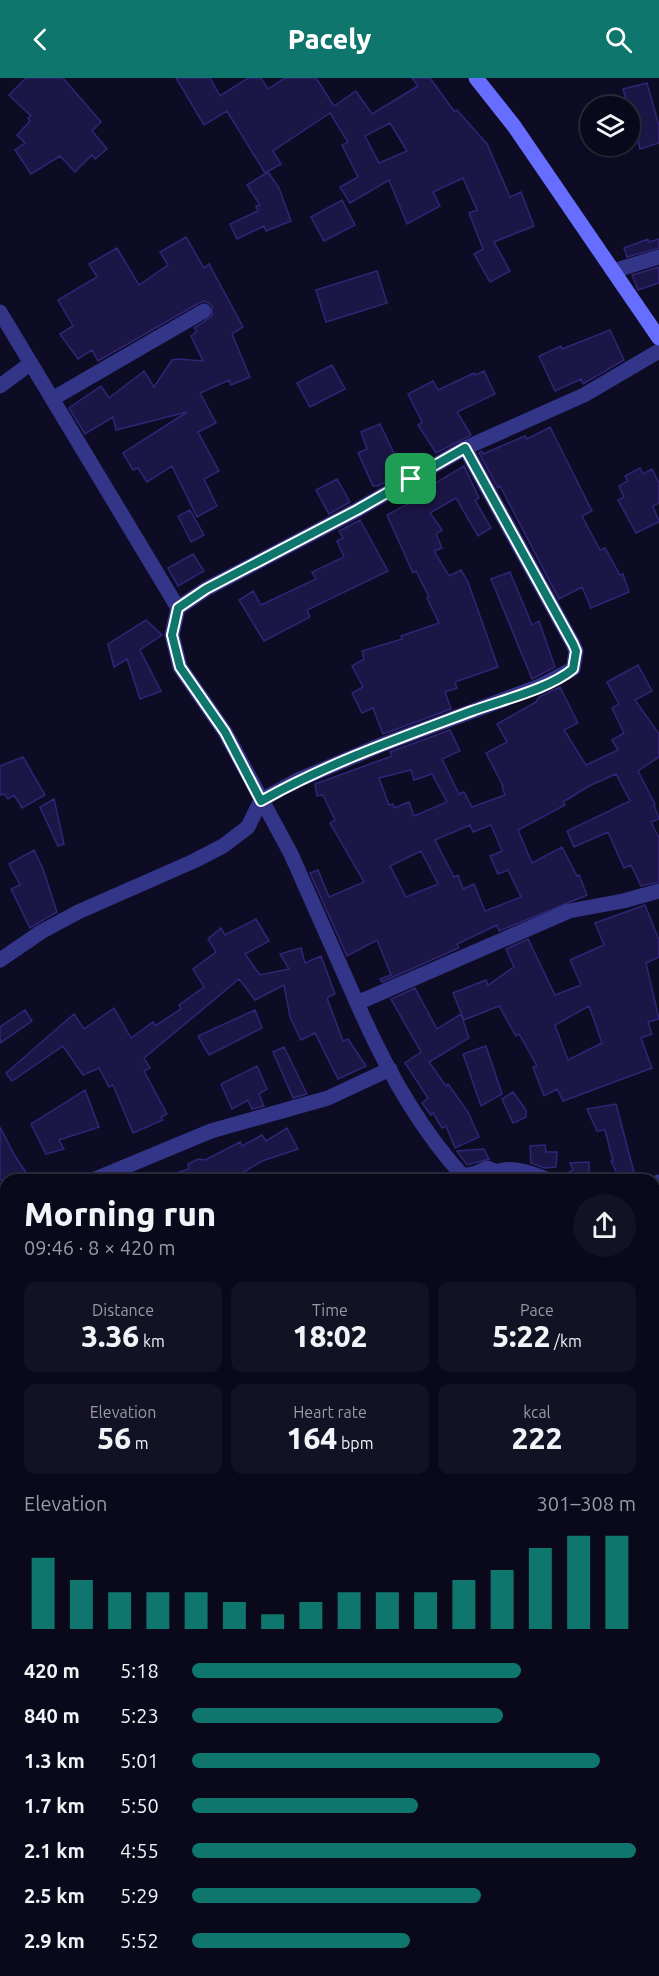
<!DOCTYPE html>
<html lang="en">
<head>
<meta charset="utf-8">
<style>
  body { margin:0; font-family:Ubuntu,sans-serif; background:#131224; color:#f1f3f6; height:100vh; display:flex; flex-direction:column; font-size:22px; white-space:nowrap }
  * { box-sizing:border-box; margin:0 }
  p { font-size:20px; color:#999aa3 }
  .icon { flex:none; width:33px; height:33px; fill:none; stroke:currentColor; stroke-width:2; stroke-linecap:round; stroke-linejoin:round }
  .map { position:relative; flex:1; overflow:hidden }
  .drawer { position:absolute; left:0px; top:1096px; width:660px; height:802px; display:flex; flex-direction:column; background:#0a091b; border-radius:18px 18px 0 0; box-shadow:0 2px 4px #0004,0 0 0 2px #2a2a3a }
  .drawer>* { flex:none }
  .tools { position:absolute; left:580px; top:18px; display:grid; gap:12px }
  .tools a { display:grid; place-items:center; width:60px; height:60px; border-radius:50%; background:#0a091b; box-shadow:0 2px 4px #0004,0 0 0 2px #2a2a3a; font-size:30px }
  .pin { position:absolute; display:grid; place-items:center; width:51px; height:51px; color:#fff; margin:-26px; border-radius:12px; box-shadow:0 3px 9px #0006 }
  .round { display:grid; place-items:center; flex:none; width:63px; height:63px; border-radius:32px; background:#131224 }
  .summary { display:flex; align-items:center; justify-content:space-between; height:102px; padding:0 24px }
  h1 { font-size:33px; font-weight:800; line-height:45px }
  .figures { display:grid; grid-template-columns:repeat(3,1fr); gap:9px; height:102px; padding:6px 24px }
  .figures div { display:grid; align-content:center; border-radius:12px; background:#131224; text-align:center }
  .figures b { font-size:30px; font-weight:800 }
  .figures small { font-size:16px; font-weight:400 }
  .figures p { font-size:16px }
  .chart { height:168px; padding:12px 24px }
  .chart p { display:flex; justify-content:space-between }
  .chart svg { width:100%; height:108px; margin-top:6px; stroke:#0f766e; stroke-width:6 }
  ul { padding:0 24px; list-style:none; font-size:20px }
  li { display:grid; grid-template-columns:96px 72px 1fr; align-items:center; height:45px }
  li i { height:15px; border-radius:8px; background:#0f766e }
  header { display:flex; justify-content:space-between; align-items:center; height:78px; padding:0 24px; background:#0f766e; color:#fff; font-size:27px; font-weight:800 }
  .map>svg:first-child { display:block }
  .building { fill:#1c1647; stroke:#302576; stroke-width:1.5; fill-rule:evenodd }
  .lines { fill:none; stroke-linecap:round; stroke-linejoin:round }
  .path { stroke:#22c0ab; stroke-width:3; stroke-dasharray:3 4.5; stroke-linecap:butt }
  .street { stroke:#323588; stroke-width:15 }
  .secondary { stroke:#666dff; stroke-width:15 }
  .route-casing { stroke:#fff; stroke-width:12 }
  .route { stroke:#0f766e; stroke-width:8 }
</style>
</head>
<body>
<header><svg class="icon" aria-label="back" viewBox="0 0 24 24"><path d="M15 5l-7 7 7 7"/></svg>Pacely<svg class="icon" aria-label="search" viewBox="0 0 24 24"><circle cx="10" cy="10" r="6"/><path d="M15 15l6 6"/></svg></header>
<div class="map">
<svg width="659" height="1898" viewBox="0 0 659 1898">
  <rect width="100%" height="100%" fill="#0e0c24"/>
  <path class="building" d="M 26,0 L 63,0 L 101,44 L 92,53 L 107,71 L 95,81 L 92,77 L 75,94 L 60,78 L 31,96 L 15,72 L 25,65 L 17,57 L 30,43 L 28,40 L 31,38 L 9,17 Z
    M 176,0 L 210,0 L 220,18 L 248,0 L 261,0 L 268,11 L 285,0 L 316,0 L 334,28 L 356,13 L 372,36 L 418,8 L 412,0 L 430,0 L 454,33 L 457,32 L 487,66 L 510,119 L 521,114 L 534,148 L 494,164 L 510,193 L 490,204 L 474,176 L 483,171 L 469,135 L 477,132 L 463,100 L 433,114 L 440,128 L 407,146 L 389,102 L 350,125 L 340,109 L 358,99 L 342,67 L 348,64 L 330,35 L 273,73 L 281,86 L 265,95 L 227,33 L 204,47 ZM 390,45 L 407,73 L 379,85 L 365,58 Z
    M 647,5 L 659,48 L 659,65 L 640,71 L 630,28 L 628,28 L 623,11 Z
    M 268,94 L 279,110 L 291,143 L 266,153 L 264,148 L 237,161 L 230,146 L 258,133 L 256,128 L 260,127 L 247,107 Z
    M 342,122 L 355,147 L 324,163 L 311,139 Z
    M 186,159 L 204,190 L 209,186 L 243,249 L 232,256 L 250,299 L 231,307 L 229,302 L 200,315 L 216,345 L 198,354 L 219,393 L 204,401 L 217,428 L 197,439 L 172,388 L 147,404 L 138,390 L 133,392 L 123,375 L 187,334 L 116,352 L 113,339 L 85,356 L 69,330 L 101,308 L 109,320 L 144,293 L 154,309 L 172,282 L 178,281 L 203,283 L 191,258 L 197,253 L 194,250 L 212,238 L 212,228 L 205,223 L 199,225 L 98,283 L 92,272 L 78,281 L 60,256 L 73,248 L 58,222 L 97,199 L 89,186 L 117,170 L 139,207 L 168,187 L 160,174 Z
    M 648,161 L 649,164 L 659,161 L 659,170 L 627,179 L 624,170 Z
    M 659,189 L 659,205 L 638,212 L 632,197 Z
    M 377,193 L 387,225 L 326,244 L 316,212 Z
    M 610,252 L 624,282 L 583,306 L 581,301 L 555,313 L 539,278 L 561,268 L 562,271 Z
    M 332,287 L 345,311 L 310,329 L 297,305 Z
    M 484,293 L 495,316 L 457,334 L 471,357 L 436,375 L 418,347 L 422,344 L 408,316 L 433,303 L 438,312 L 474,295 L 475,297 Z
    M 380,346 L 399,386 L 395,388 L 399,397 L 378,408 L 373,408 L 358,375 L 367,371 L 361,354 Z
    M 550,349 L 592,433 L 582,438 L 600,472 L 605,470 L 620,497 L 623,496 L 629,514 L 591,530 L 582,509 L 559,521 L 500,408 L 498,410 L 479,375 L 482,373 L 483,376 L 525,358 L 527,361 Z
    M 464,388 L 479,420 L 475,422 L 491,450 L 478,458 L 456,420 L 430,435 L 442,452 L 436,456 L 442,470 L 434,473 L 449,498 L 461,492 L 468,504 L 498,589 L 455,604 L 457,610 L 445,614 L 451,631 L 383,656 L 373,630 L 362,635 L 352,615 L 363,609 L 352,588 L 364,581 L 362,573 L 402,561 L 401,558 L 439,545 L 427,520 L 429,519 L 416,493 L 413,495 L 387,437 L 429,415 L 427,410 Z
    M 640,390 L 643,396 L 652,391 L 659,405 L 659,425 L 653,428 L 659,444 L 636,455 L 618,422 L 624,419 L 619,408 L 628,403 L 625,398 Z
    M 337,401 L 350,424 L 329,436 L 316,412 Z
    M 190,432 L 204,457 L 191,464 L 178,438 Z
    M 360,442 L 388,493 L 307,532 L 310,539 L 264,563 L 239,522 L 253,513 L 261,527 L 316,501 L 312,494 L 344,479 L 337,463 L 343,460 L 339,453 Z
    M 193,476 L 204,493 L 178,508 L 168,490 Z
    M 510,494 L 532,547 L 539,543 L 555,589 L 532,601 L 491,501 Z
    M 146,542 L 162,557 L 140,572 L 161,613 L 140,621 L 127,581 L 114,589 L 108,566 Z
    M 638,587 L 652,613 L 635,622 L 659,656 L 659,679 L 638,693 L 655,726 L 654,727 L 659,741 L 651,744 L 659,760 L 659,804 L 641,808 L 631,787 L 624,790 L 608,754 L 574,769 L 567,753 L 630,723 L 616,696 L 589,708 L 563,724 L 565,727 L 518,752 L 532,785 L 562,769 L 577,798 L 579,797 L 587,817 L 499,853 L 497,847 L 457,866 L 459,870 L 382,904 L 380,901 L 391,897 L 377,862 L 347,878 L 310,795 L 318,792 L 329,819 L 364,804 L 330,745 L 335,742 L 323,717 L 317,718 L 315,706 L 392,678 L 390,674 L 450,652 L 460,673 L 442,681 L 459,716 L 464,714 L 472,729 L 505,717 L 502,709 L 503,708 L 486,675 L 507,664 L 497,646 L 536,624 L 539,619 L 560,609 L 578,645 L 564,652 L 586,687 L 618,672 L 612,662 L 624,655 L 612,630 L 619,626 L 607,604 ZM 411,692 L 414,702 L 432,696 L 447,724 L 414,738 L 409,724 L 394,730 L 393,726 L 389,727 L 379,700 ZM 470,747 L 473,754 L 491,747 L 502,773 L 490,778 L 498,796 L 508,792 L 521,819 L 485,833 L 474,806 L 463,811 L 458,797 L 454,799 L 435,762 ZM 421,773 L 438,806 L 406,819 L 390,788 Z
    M 23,679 L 45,717 L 22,730 L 14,717 L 8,721 L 4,716 L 0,717 L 0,688 Z
    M 54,721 L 64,766 L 58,768 L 40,729 Z
    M 34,772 L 43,791 L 57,834 L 30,850 L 11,811 L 20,807 L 9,786 Z
    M 645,827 L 659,862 L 659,879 L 646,885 L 659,941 L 648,944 L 652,956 L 641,960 L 652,990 L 563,1023 L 557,1011 L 544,1018 L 533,989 L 537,988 L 519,956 L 516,958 L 499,928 L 464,942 L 453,915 L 486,902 L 488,907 L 514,889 L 506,871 L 528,861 L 555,917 L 581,907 L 570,882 L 604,867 L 595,845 ZM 589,928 L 602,965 L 568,982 L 555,947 Z
    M 256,841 L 269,863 L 245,876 L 260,897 L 289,891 L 280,876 L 301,870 L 305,885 L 321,878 L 335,916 L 327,920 L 343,963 L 348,961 L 366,988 L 338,1001 L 315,955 L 301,962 L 290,939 L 284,907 L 255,922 L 239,901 L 144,980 L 150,990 L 144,993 L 167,1036 L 161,1039 L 163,1042 L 133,1055 L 113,1007 L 109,1009 L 99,990 L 83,997 L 63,968 L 12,1003 L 6,995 L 74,936 L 84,951 L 114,930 L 131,960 L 153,944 L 155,948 L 181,931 L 179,927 L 204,909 L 193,891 L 216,874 L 208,861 L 221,850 L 225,857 Z
    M 415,910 L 437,951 L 461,936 L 469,960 L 429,984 L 446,1008 L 448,1006 L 468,1034 L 479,1059 L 455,1070 L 446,1048 L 442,1050 L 433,1035 L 431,1037 L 422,1025 L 428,1020 L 405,985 L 421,974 L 391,921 Z
    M 25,932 L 32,943 L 0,965 L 0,949 Z
    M 255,932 L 262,950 L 209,977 L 198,958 Z
    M 486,968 L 502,1016 L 481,1028 L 463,976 Z
    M 284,969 L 307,1016 L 293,1020 L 273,974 Z
    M 257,988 L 267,1011 L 259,1016 L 264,1028 L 252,1031 L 248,1022 L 232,1031 L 221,1006 Z
    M 85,1012 L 99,1049 L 59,1062 L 64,1071 L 46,1076 L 31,1046 Z
    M 513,1014 L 526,1032 L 526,1039 L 513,1045 L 502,1021 Z
    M 616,1026 L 636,1102 L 620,1102 L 611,1083 L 613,1083 L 605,1052 L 597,1053 L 587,1031 Z
    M 0,1049 L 15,1078 L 31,1102 L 0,1102 Z
    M 287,1050 L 298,1071 L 262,1083 L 234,1100 L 231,1096 L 221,1102 L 164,1102 L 163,1099 L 189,1091 L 188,1086 L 198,1081 L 205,1082 L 240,1064 L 242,1068 L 262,1057 L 266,1063 Z
    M 545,1067 L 546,1074 L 557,1074 L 556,1089 L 544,1090 L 531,1085 L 530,1068 Z
    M 484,1071 L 489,1081 L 467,1087 L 457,1073 Z
    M 589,1084 L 589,1102 L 558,1102 L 558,1100 L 573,1092 L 570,1085 Z"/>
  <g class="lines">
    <path class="path" d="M 411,1893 L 416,1898"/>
    <path class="street" d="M 613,193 L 659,179
      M 0,234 L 178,530
      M 0,308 L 31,285
      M 52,321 L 204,233
      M 0,882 L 41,854 L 78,834 L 194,783 L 223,768 L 248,749 L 261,722 L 298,702 L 381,667 L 540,608 L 573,591 L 576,573 L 573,566 L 465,370
      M 357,925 L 291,776 L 225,654 L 180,589 L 172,557 L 178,530 L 206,511 L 357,432 L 465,370 L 584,317 L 659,273
      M 93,1102 L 211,1053 L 328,1020 L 390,991
      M 549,1102 C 534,1096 512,1087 497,1094 L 487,1090 L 476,1095 L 463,1098 C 417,1048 384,987 357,925 L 569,833 L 623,823 L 659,813
      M 654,1107 L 659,1104
      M 0,1146 L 6,1143
      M 654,1311 L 659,1306
      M 654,1704 L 659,1702"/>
    <path class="secondary" d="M 476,0 L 514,48 L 659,260"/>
  </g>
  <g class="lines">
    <defs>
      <path id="route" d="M 465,370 L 573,566 L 576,573 L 573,591 C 549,611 502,622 472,633 C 400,660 328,685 261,723 L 225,654 L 180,589 L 172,557 L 178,530 L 206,511 L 357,432 Z"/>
    </defs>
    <use href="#route" class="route-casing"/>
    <use href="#route" class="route"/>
  </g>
</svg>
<div class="tools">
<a><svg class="icon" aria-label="layers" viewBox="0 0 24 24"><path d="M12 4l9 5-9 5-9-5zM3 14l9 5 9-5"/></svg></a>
</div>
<div class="pin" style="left:411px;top:401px;background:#1e9e55"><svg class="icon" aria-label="arrive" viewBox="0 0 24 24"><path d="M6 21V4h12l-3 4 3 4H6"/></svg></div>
<section class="drawer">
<div class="summary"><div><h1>Morning run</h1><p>09:46 · 8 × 420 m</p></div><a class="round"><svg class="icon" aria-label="share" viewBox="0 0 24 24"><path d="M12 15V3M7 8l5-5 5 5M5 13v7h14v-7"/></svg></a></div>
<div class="figures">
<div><p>Distance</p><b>3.36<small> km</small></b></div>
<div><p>Time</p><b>18:02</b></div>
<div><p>Pace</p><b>5:22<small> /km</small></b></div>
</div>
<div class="figures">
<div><p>Elevation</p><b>56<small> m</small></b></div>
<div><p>Heart rate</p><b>164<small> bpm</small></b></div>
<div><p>kcal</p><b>222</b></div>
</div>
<div class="chart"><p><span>Elevation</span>301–308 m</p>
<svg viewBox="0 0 160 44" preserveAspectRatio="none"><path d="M5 44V15M15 44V24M25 44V29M35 44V29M45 44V29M55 44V33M65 44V38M75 44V33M85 44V29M95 44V29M105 44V29M115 44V24M125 44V20M135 44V11M145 44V6M155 44V6"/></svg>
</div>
<ul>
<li><b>420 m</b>5:18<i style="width:74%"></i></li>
<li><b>840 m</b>5:23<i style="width:70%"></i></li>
<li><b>1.3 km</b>5:01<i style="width:92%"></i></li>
<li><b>1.7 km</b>5:50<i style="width:51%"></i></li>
<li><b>2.1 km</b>4:55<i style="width:100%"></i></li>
<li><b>2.5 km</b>5:29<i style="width:65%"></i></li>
<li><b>2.9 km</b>5:52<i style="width:49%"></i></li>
</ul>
</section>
</div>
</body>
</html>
